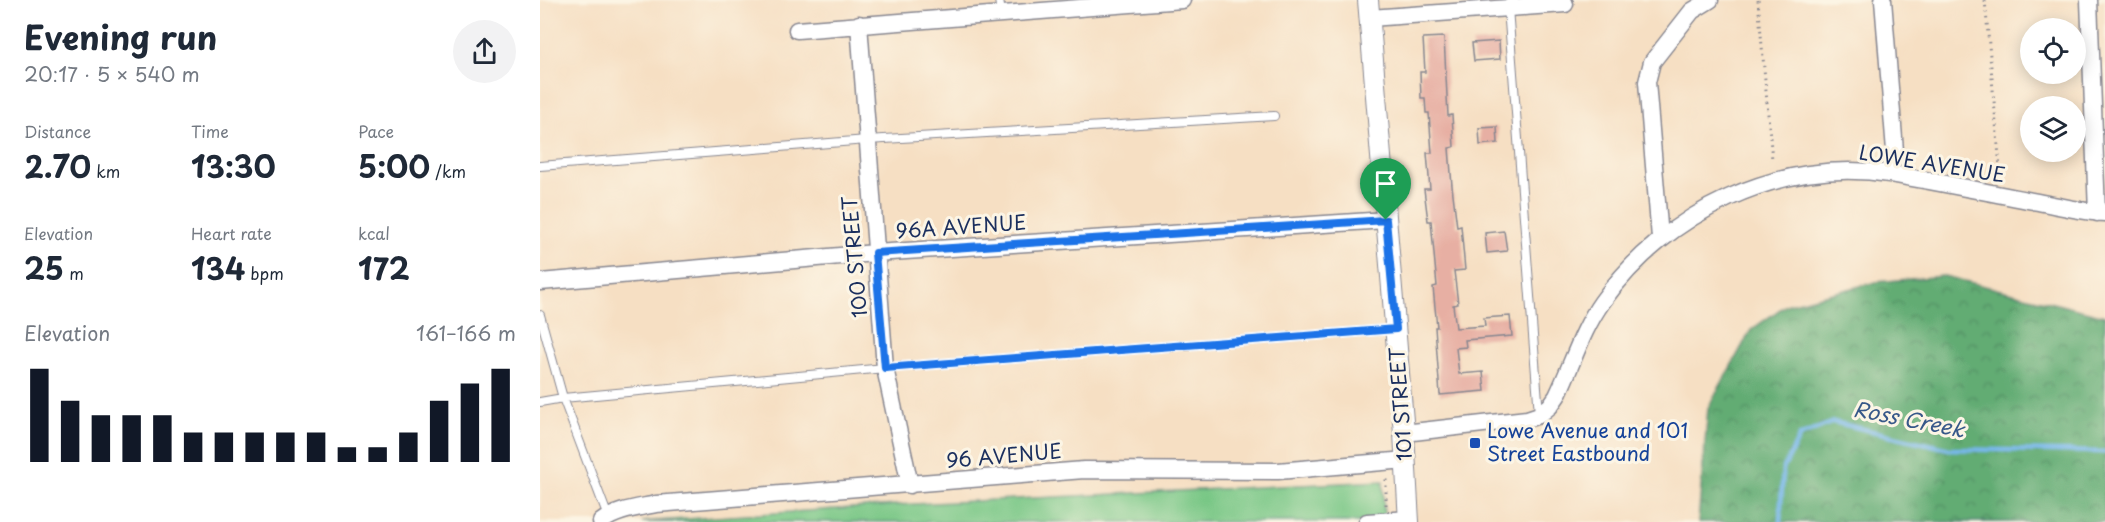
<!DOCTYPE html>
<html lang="en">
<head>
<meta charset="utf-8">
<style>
  body { margin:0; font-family:"Playpen Sans",sans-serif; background:#f2f2f3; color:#1f2937; height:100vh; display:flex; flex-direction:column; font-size:22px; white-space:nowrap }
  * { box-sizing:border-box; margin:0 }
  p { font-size:20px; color:#747a83 }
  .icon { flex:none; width:33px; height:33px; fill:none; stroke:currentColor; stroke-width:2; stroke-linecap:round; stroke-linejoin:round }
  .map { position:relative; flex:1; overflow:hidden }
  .drawer { display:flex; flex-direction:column; background:#fff; width:540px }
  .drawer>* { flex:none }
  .fabs { position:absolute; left:1480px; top:18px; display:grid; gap:12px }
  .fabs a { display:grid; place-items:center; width:66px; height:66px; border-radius:50%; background:#fff; box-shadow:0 3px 15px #0003; font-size:30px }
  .pin { position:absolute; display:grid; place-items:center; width:51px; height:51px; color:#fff; margin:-62px -26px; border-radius:50% 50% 50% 0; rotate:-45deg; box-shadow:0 0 6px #0007 }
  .pin .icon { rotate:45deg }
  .round { display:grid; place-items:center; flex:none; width:63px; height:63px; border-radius:32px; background:#f2f2f3 }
  .headline { display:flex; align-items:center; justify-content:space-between; height:102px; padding:0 24px }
  h1 { font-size:33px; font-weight:700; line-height:45px }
  .figures { display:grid; grid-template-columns:repeat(3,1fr); gap:9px; height:102px; padding:6px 24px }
  .figures div { display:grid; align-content:center }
  .figures b { font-size:30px; font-weight:700 }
  .figures small { font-size:16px; font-weight:400 }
  .figures p { font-size:16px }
  .chart { height:168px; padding:12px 24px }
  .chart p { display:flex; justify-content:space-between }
  .chart svg { width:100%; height:108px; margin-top:6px; stroke:#111827; stroke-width:6 }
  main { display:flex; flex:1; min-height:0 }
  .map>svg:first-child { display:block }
  .forest { fill:url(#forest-crowns); stroke:#3e6e68; stroke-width:1.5 }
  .park { fill:#79c786; stroke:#4a7b72; stroke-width:1.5 }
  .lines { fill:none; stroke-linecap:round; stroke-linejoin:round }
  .stream { stroke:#78b8ec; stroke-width:4.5 }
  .building { fill:#e7afa3 }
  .service-casing { stroke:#888790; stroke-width:10 }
  .minor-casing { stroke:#888790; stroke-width:19 }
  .tertiary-casing { stroke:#888790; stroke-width:22 }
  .path { stroke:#888790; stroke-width:3; stroke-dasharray:1.5 4.5; stroke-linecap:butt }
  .service { stroke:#fff; stroke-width:8 }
  .minor { stroke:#fff; stroke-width:16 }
  .tertiary { stroke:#fff; stroke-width:20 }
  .route-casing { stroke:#fff; stroke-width:12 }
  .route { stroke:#1a73e8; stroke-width:8 }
  .transit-dot { fill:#1a4fb4; stroke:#fcf5e5; stroke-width:2 }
  .labels { text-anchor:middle; stroke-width:6; stroke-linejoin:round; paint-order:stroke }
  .street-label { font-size:20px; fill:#1b2f5e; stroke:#fcf5e5 }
  .transit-label { font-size:20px; fill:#164399; stroke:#fcf5e5; text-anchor:start }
  .water-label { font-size:21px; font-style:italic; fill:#375889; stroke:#fcf5e5 }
</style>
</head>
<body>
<main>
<section class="drawer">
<div class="headline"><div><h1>Evening run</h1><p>20:17 · 5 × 540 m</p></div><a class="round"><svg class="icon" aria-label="share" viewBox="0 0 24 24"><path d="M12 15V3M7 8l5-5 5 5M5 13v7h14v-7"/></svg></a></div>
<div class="figures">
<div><p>Distance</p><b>2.70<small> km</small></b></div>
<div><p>Time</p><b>13:30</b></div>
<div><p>Pace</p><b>5:00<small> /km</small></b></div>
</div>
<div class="figures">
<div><p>Elevation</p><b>25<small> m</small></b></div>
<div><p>Heart rate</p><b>134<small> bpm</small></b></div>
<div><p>kcal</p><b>172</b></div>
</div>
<div class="chart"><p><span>Elevation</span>161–166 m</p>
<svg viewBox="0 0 160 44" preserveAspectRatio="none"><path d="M5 44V6M15 44V19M25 44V25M35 44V25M45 44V25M55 44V32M65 44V32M75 44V32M85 44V32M95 44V32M105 44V38M115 44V38M125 44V32M135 44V19M145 44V12M155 44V6"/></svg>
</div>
</section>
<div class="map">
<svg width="1565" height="522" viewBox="0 0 1565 522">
  <defs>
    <pattern id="forest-crowns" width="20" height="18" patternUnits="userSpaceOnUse" patternTransform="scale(1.5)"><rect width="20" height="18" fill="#62ac73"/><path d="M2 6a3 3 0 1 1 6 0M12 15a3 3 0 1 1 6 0" fill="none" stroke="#508c62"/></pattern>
  </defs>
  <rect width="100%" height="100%" fill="#fcf5e5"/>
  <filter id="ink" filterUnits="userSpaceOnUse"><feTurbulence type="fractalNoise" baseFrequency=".0167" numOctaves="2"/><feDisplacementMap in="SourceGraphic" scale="12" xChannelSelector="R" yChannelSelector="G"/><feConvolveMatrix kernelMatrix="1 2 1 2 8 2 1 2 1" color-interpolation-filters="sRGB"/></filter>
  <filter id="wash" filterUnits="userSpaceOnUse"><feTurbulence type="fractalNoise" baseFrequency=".008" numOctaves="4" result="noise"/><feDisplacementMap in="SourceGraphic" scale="24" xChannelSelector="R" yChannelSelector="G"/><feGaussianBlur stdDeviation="1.35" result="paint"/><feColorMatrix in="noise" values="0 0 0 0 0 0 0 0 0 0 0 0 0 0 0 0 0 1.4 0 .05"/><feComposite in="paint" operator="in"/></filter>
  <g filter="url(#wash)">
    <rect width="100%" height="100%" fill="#f6dfc3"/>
    <path class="forest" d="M 1404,276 L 1565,316 L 1565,522 L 1158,522 L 1168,408 L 1211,330 L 1246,305 L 1336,282 Z"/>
    <path class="park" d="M 843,481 L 844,522 L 101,522 L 373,504 Z"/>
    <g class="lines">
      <path class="stream" d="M 1240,522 L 1243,469 L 1260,436 L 1293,422 L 1409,449 L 1565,452"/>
    </g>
    <g id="blocks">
      <path class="building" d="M 904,37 L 908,116 L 912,115 L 914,147 L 909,148 L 912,186 L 917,227 L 921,226 L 925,270 L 914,271 L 918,304 L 913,305 L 916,328 L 945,326 L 944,318 L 970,316 L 972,336 L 925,340 L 926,347 L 916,348 L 919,374 L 943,372 L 945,391 L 900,395 L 895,327 L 897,327 L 893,287 L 897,286 L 891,221 L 888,221 L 884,189 L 890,189 L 887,153 L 892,153 L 889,113 L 886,113 L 885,98 L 881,98 L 880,72 L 885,72 L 883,38 Z
        M 959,41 L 960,59 L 934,61 L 932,43 Z
        M 957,127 L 958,143 L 940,145 L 939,128 Z
        M 964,231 L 967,251 L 947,253 L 945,233 Z"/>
    </g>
  </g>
  <g filter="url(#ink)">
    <use href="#blocks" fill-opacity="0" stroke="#888790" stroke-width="1.5"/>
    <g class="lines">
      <defs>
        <path id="service" d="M 459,0 L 461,13
          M 968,8 L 999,414
          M 0,166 L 327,140 L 734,116
          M 0,315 L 23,398 L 68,517
          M 0,402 L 23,398 L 345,368 L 856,329"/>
        <path id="minor" d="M 1343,0 L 1355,151 L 1348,174
          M 1549,0 L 1557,213
          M 830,18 L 1025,4
          M 319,24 L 345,368 L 370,485
          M 257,30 L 642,0
          M 1120,238 L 1107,82 L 1112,62 L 1152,11 L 1170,0
          M 0,282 L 335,253 L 846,220
          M 864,433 L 987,419 L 999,415 L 1010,406 L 1017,396 C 1032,365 1042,330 1062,302 C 1126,212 1239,157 1350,174 C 1400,182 1449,193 1498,202 C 1520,206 1543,212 1565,213
          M 61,522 C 76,510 98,508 116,504 L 544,470 L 738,471 L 866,460
          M 827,522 L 869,519"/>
        <path id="tertiary" d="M 828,0 L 864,433 L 869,522"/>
      </defs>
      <use href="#service" class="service-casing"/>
      <use href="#minor" class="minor-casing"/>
      <use href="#tertiary" class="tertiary-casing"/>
      <path class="path" d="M 1218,0 L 1232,160
        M 1445,0 L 1460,168
        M 846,505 L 846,476"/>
      <use href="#service" class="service"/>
      <use href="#minor" class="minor"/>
      <use href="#tertiary" class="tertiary"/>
    </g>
  </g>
  <g class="lines" filter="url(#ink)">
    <defs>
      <path id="route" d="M 846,220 L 856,329 L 345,368 L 335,253 Z"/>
    </defs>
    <use href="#route" class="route-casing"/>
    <use href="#route" class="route"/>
  </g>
  <rect class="transit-dot" x="929" y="437" width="12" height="12" rx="3"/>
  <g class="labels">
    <g class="street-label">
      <text transform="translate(1392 164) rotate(9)" y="7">LOWE AVENUE</text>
      <text transform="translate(421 227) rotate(-4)" y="7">96A AVENUE</text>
      <text transform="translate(315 257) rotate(-95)" y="7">100 STREET</text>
      <text transform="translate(861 404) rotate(-94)" y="7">101 STREET</text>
      <text transform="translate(464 456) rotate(-5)" y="7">96 AVENUE</text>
    </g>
    <g class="transit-label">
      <text x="947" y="438">Lowe Avenue and 101<tspan x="947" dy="23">Street Eastbound</tspan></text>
    </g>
    <g class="water-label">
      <text transform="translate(1369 420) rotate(11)" y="7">Ross Creek</text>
    </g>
  </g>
</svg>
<div class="fabs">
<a><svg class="icon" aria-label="locate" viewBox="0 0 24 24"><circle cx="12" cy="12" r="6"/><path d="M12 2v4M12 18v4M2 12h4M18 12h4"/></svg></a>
<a><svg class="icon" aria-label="layers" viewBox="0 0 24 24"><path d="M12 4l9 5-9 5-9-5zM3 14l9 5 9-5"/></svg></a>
</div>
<div class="pin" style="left:846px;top:220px;background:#1e9e55"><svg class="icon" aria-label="arrive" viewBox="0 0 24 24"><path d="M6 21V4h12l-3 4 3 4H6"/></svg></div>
</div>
</main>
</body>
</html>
